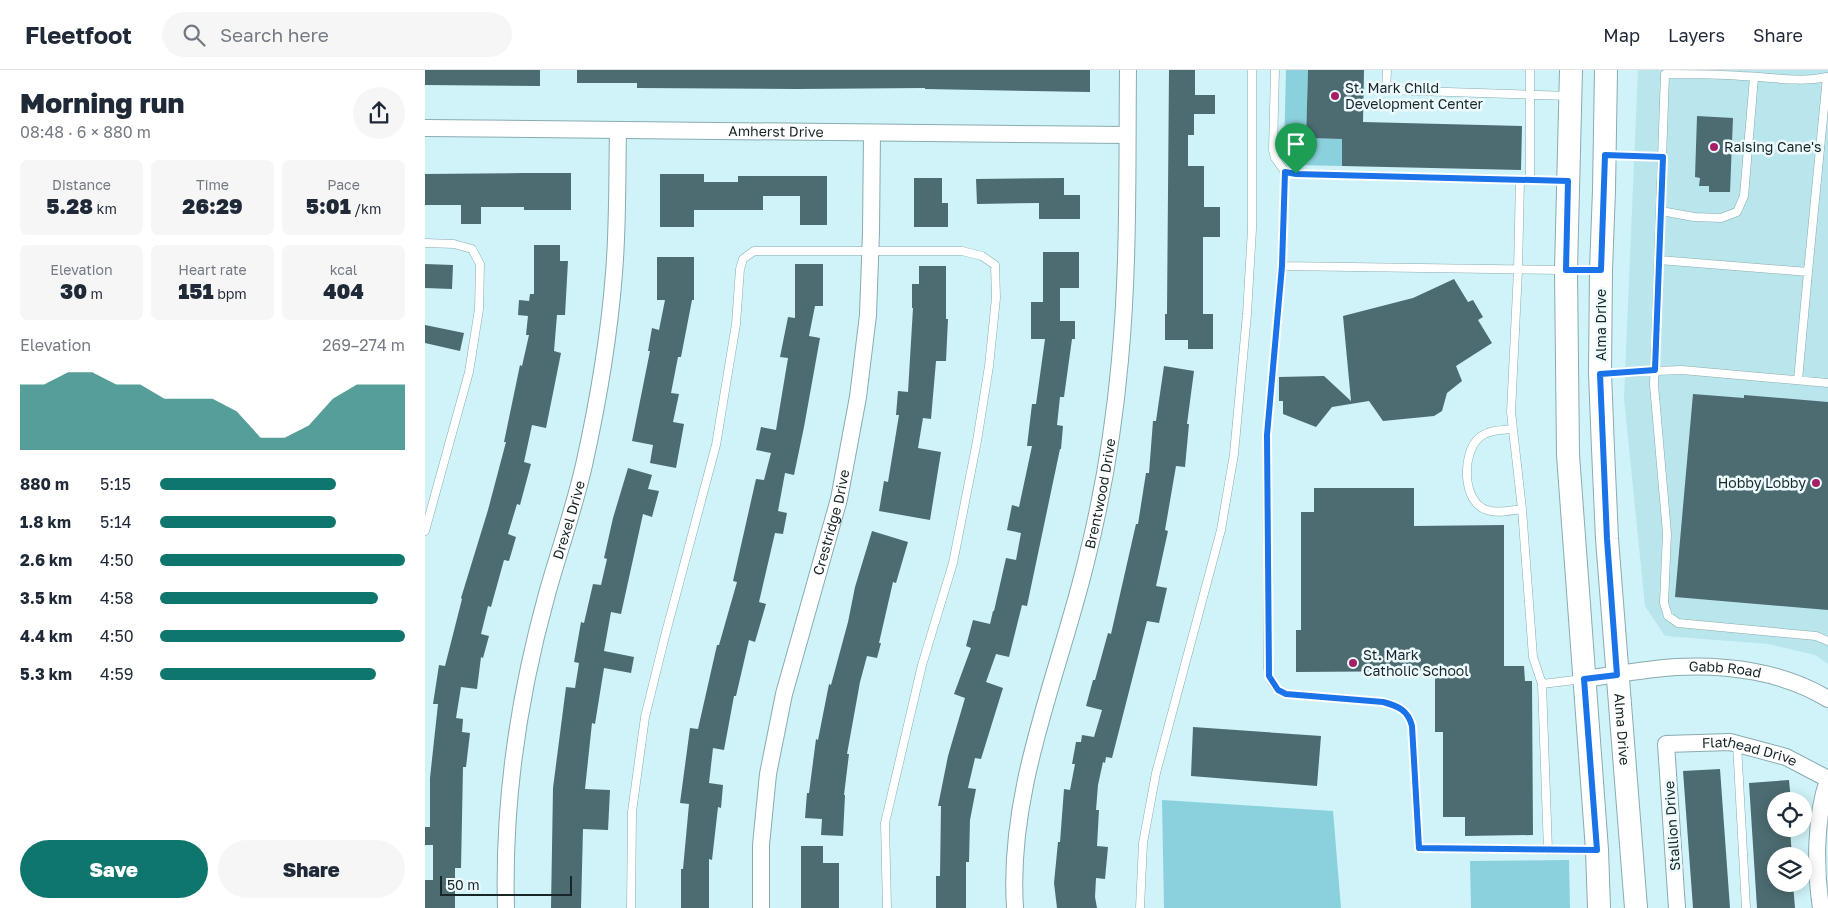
<!DOCTYPE html>
<html lang="en">
<head>
<meta charset="utf-8">
<style>
  body { margin:0; font-family:"Golos Text",sans-serif; background:#f6f6f7; color:#1f2937; height:100vh; display:flex; flex-direction:column; font-size:19px; white-space:nowrap }
  * { box-sizing:border-box; margin:0 }
  p { font-size:16px; color:#747a83 }
  .icon { flex:none; width:28px; height:28px; fill:none; stroke:currentColor; stroke-width:2; stroke-linecap:round; stroke-linejoin:round }
  .map { position:relative; flex:1; overflow:hidden }
  .side { display:flex; flex-direction:column; background:#fff; width:425px }
  .side>* { flex:none }
  .controls { position:absolute; left:1342px; top:722px; display:grid; gap:10px }
  .controls a { display:grid; place-items:center; width:45px; height:45px; border-radius:50%; background:#fff; box-shadow:0 2px 12px #0003; font-size:25px }
  .scale { position:absolute; left:15px; bottom:12px; width:132px; box-sizing:border-box; padding-left:5px; border:2px solid #182628; border-top:0; font-size:14px; line-height:18px; white-space:nowrap; color:#182628; -webkit-text-stroke:4px #edfbfe; paint-order:stroke }
  .pin { position:absolute; display:grid; place-items:center; width:42px; height:42px; color:#fff; margin:-51px -21px; border-radius:50% 50% 50% 0; rotate:-45deg; box-shadow:0 0 5px #0007 }
  .pin .icon { rotate:45deg }
  .round { display:grid; place-items:center; flex:none; width:52px; height:52px; border-radius:26px; background:#f6f6f7 }
  .head { display:flex; align-items:center; justify-content:space-between; height:85px; padding:0 20px }
  h1 { font-size:28px; font-weight:800; line-height:38px }
  .figures { display:grid; grid-template-columns:repeat(3,1fr); gap:8px; height:85px; padding:5px 20px }
  .figures div { display:grid; align-content:center; border-radius:8px; background:#f6f6f7; text-align:center }
  .figures b { font-size:21px; font-weight:800 }
  .figures small { font-size:14px; font-weight:400 }
  .figures p { font-size:14px }
  .chart { height:140px; padding:10px 20px }
  .chart p { display:flex; justify-content:space-between }
  .chart svg { width:100%; height:90px; margin-top:5px; fill:#0f766e; opacity:.7 }
  .action { display:flex; gap:10px; margin-top:auto; padding:10px 20px }
  .action a { flex:1; height:58px; border-radius:30px; background:#0f766e; color:#fff; font-size:20px; font-weight:800; line-height:58px; text-align:center }
  .action a+a { background:#f6f6f7; color:#1f2937 }
  ul { padding:0 20px; list-style:none; font-size:16px }
  li { display:grid; grid-template-columns:80px 60px 1fr; align-items:center; height:38px }
  li i { height:12px; border-radius:6px; background:#0f766e }
  header { display:flex; align-items:center; gap:30px; box-sizing:border-box; height:70px; padding:0 25px; background:#fff; border-bottom:1px solid #e0e1e3 }
  header strong { font-size:24px }
  nav { display:flex; gap:28px; margin-inline-start:auto; font-size:18px }
  .search { width:350px; height:45px; background:#f6f6f7; display:flex; align-items:center; gap:12px; box-sizing:border-box; padding:0 18px; border-radius:28px; color:#747a83; font-size:19px }
  main { display:flex; flex:1; min-height:0 }
  .map>svg:first-child { display:block }
  .built { fill:#b9e5ed }
  .green { fill:#8ad1dd }
  .building { fill:#4c6c71 }
  .lines { fill:none; stroke-linecap:round; stroke-linejoin:round }
  .service-casing { stroke:#89abb1; stroke-width:9 }
  .minor-casing { stroke:#89abb1; stroke-width:18 }
  .secondary-casing { stroke:#89abb1; stroke-width:24 }
  .service { stroke:#fff; stroke-width:8 }
  .minor { stroke:#fff; stroke-width:16 }
  .secondary { stroke:#fff; stroke-width:22 }
  .route-casing { stroke:#fff; stroke-width:10 }
  .route { stroke:#1a73e8; stroke-width:6 }
  .poi-dot { fill:#a71e66; stroke:#edfbfe; stroke-width:2 }
  .labels { text-anchor:middle; stroke-width:5; stroke-linejoin:round; paint-order:stroke }
  .poi-label { font-size:14px; fill:#182628; stroke:#edfbfe; text-anchor:start }
  .street-label { font-size:14px; fill:#182628; stroke:#edfbfe }
</style>
</head>
<body>
<header>
<strong>Fleetfoot</strong>
<div class="search"><svg class="icon" aria-label="search" viewBox="0 0 24 24"><circle cx="10" cy="10" r="6"/><path d="M15 15l6 6"/></svg>Search here</div>
<nav><a>Map</a><a>Layers</a><a>Share</a></nav>
</header>
<main>
<section class="side">
<div class="head"><div><h1>Morning run</h1><p>08:48 · 6 × 880 m</p></div><a class="round"><svg class="icon" aria-label="share" viewBox="0 0 24 24"><path d="M12 15V3M7 8l5-5 5 5M5 13v7h14v-7"/></svg></a></div>
<div class="figures">
<div><p>Distance</p><b>5.28<small> km</small></b></div>
<div><p>Time</p><b>26:29</b></div>
<div><p>Pace</p><b>5:01<small> /km</small></b></div>
</div>
<div class="figures">
<div><p>Elevation</p><b>30<small> m</small></b></div>
<div><p>Heart rate</p><b>151<small> bpm</small></b></div>
<div><p>kcal</p><b>404</b></div>
</div>
<div class="chart"><p><span>Elevation</span>269–274 m</p>
<svg viewBox="0 0 160 44" preserveAspectRatio="none"><path d="M0 44V12L10 12L20 6L30 6L40 12L50 12L60 19L70 19L80 19L90 25L100 38L110 38L120 32L130 19L140 12L150 12L160 12V44z"/></svg>
</div>
<ul>
<li><b>880 m</b>5:15<i style="width:72%"></i></li>
<li><b>1.8 km</b>5:14<i style="width:72%"></i></li>
<li><b>2.6 km</b>4:50<i style="width:100%"></i></li>
<li><b>3.5 km</b>4:58<i style="width:89%"></i></li>
<li><b>4.4 km</b>4:50<i style="width:100%"></i></li>
<li><b>5.3 km</b>4:59<i style="width:88%"></i></li>
</ul>
<div class="action"><a>Save</a><a>Share</a></div>
</section>
<div class="map">
<svg width="1403" height="838" viewBox="0 0 1403 838">
  <rect width="100%" height="100%" fill="#cff3f9"/>
  <path class="built" d="M 1213,0 L 1403,0 L 1403,594 L 1390,585 L 1343,574 L 1240,566 L 1220,536 L 1199,328 Z"/>
  <path class="green" d="M 861,0 L 883,0 L 881,68 L 917,69 L 917,96 L 872,95 L 859,81 Z
    M 737,730 L 908,741 L 916,838 L 739,838 Z
    M 1144,790 L 1145,838 L 1046,838 L 1045,791 Z"/>
  <path class="building" d="M 0,0 L 115,0 L 115,16 L 0,15 Z
    M 152,0 L 665,0 L 665,22 L 500,19 L 500,18 L 372,19 L 212,18 L 212,13 L 152,13 Z
    M 744,0 L 770,0 L 770,25 L 790,25 L 790,44 L 769,44 L 769,65 L 763,65 L 763,96 L 779,96 L 779,137 L 795,137 L 795,167 L 778,167 L 778,244 L 788,244 L 788,279 L 763,279 L 763,270 L 740,270 L 740,244 L 742,244 Z
    M 883,0 L 939,0 L 938,52 L 1097,56 L 1096,100 L 917,96 L 917,69 L 881,68 Z
    M 1272,46 L 1308,48 L 1305,122 L 1284,122 L 1284,116 L 1274,116 L 1275,108 L 1270,107 Z
    M 99,103 L 146,103 L 146,140 L 99,140 L 99,137 L 56,137 L 56,154 L 36,154 L 36,135 L 0,135 L 0,104 Z
    M 235,104 L 279,104 L 279,112 L 313,112 L 313,106 L 402,106 L 402,155 L 375,155 L 375,126 L 338,126 L 338,140 L 269,140 L 269,157 L 235,157 Z
    M 489,108 L 517,108 L 517,133 L 523,133 L 523,157 L 489,157 Z
    M 639,108 L 639,125 L 655,125 L 655,149 L 614,149 L 614,133 L 552,134 L 551,109 Z
    M 109,175 L 135,175 L 135,191 L 143,191 L 140,245 L 132,245 L 129,281 L 136,283 L 121,358 L 107,355 L 99,392 L 106,394 L 95,435 L 92,434 L 83,464 L 91,467 L 84,491 L 79,490 L 66,537 L 63,536 L 56,564 L 64,566 L 58,588 L 56,587 L 52,619 L 36,617 L 31,648 L 38,649 L 37,662 L 45,663 L 41,697 L 38,697 L 36,798 L 30,798 L 30,838 L 0,838 L 0,810 L 8,810 L 8,775 L 0,775 L 0,757 L 5,757 L 5,708 L 13,634 L 8,634 L 14,595 L 20,596 L 37,529 L 36,528 L 63,440 L 81,372 L 79,372 L 95,295 L 97,296 L 104,265 L 101,265 L 103,246 L 93,245 L 94,230 L 104,231 L 105,224 L 109,224 Z
    M 618,182 L 654,182 L 654,218 L 635,218 L 635,251 L 650,251 L 650,269 L 647,269 L 639,327 L 635,327 L 632,355 L 638,356 L 636,379 L 635,379 L 602,536 L 597,535 L 584,587 L 571,584 L 561,612 L 578,618 L 556,689 L 550,688 L 543,718 L 551,719 L 545,750 L 544,792 L 541,792 L 541,838 L 511,838 L 511,806 L 515,806 L 516,736 L 513,736 L 523,686 L 540,628 L 529,624 L 546,578 L 541,576 L 548,550 L 565,554 L 568,541 L 569,541 L 581,488 L 591,490 L 596,463 L 582,460 L 587,435 L 594,437 L 607,376 L 602,376 L 607,334 L 611,334 L 620,269 L 606,269 L 606,232 L 618,232 Z
    M 232,187 L 269,187 L 269,230 L 267,230 L 256,287 L 253,287 L 246,323 L 254,324 L 248,352 L 259,354 L 251,398 L 225,393 L 228,375 L 207,371 L 225,281 L 223,281 L 227,258 L 234,260 L 240,230 L 232,230 Z
    M 0,194 L 28,195 L 27,219 L 0,218 Z
    M 370,194 L 398,194 L 398,236 L 390,236 L 384,266 L 395,268 L 379,357 L 369,405 L 360,403 L 353,441 L 362,443 L 358,464 L 350,463 L 334,532 L 341,534 L 330,572 L 324,570 L 311,626 L 309,626 L 299,680 L 288,678 L 284,713 L 298,715 L 296,738 L 293,737 L 287,790 L 284,789 L 284,838 L 256,838 L 256,799 L 258,799 L 264,734 L 255,733 L 265,658 L 273,659 L 292,575 L 294,575 L 312,512 L 308,511 L 331,409 L 339,410 L 346,383 L 331,380 L 336,357 L 351,360 L 363,288 L 355,287 L 363,247 L 370,248 Z
    M 494,196 L 521,196 L 521,249 L 523,249 L 521,291 L 511,291 L 506,349 L 498,348 L 493,378 L 516,382 L 505,450 L 454,441 L 459,411 L 463,412 L 474,345 L 471,345 L 473,321 L 483,322 L 488,238 L 487,238 L 487,214 L 494,214 Z
    M 1029,209 L 1043,232 L 1048,230 L 1058,247 L 1053,250 L 1067,273 L 1031,296 L 1037,311 L 1022,323 L 1017,341 L 1009,346 L 958,351 L 944,331 L 907,337 L 891,357 L 858,344 L 858,331 L 854,331 L 854,307 L 899,306 L 926,331 L 918,246 L 988,228 Z
    M 0,255 L 39,263 L 35,281 L 0,273 Z
    M 739,296 L 769,301 L 762,354 L 764,354 L 760,397 L 751,396 L 740,460 L 743,461 L 731,516 L 742,518 L 734,553 L 722,551 L 687,688 L 681,687 L 680,693 L 678,692 L 673,715 L 671,740 L 674,740 L 672,776 L 683,777 L 680,809 L 671,808 L 670,827 L 672,838 L 632,838 L 629,813 L 633,772 L 635,772 L 639,719 L 645,720 L 650,694 L 647,694 L 651,672 L 656,672 L 657,665 L 669,667 L 677,640 L 661,636 L 668,610 L 670,610 L 683,563 L 686,564 L 711,454 L 713,454 L 721,403 L 724,403 L 728,351 L 731,351 Z
    M 1268,324 L 1319,328 L 1319,325 L 1403,332 L 1403,540 L 1250,527 Z
    M 203,398 L 227,405 L 223,419 L 234,421 L 227,447 L 218,444 L 196,544 L 186,542 L 179,581 L 209,587 L 206,603 L 179,598 L 170,654 L 167,653 L 160,719 L 185,720 L 183,760 L 158,759 L 156,838 L 126,838 L 128,718 L 141,617 L 150,618 L 154,593 L 149,592 L 156,552 L 159,553 L 168,514 L 176,515 L 182,489 L 179,488 L 188,448 Z
    M 889,418 L 989,418 L 989,456 L 1079,455 L 1079,596 L 1099,596 L 1100,611 L 1107,611 L 1108,765 L 1040,766 L 1040,747 L 1018,747 L 1018,662 L 1010,662 L 1010,601 L 871,602 L 871,560 L 876,560 L 876,442 L 889,442 Z
    M 447,461 L 483,472 L 471,513 L 468,512 L 454,573 L 456,573 L 452,588 L 442,586 L 435,612 L 422,684 L 424,684 L 419,725 L 420,725 L 418,766 L 396,765 L 397,749 L 380,748 L 382,723 L 384,723 L 391,669 L 393,670 L 404,614 L 406,615 L 423,552 L 430,517 Z
    M 768,657 L 896,666 L 892,716 L 766,706 Z
    M 1295,699 L 1305,838 L 1268,838 L 1258,701 Z
    M 1364,710 L 1366,731 L 1351,731 L 1351,759 L 1365,759 L 1367,786 L 1351,786 L 1351,814 L 1368,814 L 1370,838 L 1332,838 L 1324,713 Z
    M 376,776 L 398,776 L 398,793 L 414,793 L 414,838 L 376,838 Z"/>
  <g class="lines">
    <defs>
      <path id="service" d="M 850,0 L 848,80 L 850,88 L 860,102 L 871,104 L 1142,111
        M 962,0 L 961,20 L 1144,26
        M 1182,85 L 1238,87
        M 860,102 L 857,196 L 1139,200
        M 1095,110 L 1093,200 L 1086,342 L 1097,439 L 1108,587 L 1117,614 L 1123,780
        M 1105,110 L 1105,0
        M 1236,141 L 1269,147 L 1296,148 L 1312,142 L 1319,126 L 1329,7
        M 0,173 L 29,174 L 47,179 L 55,194 L 54,239 L 44,302 L 0,461
        M 1234,190 L 1383,202 L 1402,7 C 1373,13 1346,7 1317,6 C 1291,4 1265,4 1240,4 L 1229,315 L 1242,463 L 1239,533 L 1243,546 L 1253,553 L 1391,566 L 1403,571
        M 857,196 L 842,365 L 843,598 C 844,611 849,618 861,624 L 958,632 C 973,636 983,640 987,656 L 994,778 L 1170,780
        M 1178,303 L 1257,300 L 1403,313
        M 1373,310 L 1383,202
        M 1088,359 C 1077,360 1064,360 1055,367 C 1036,382 1037,433 1062,440 C 1073,444 1086,440 1097,439
        M 1117,614 L 1158,609
        M 1312,674 L 1321,838
        M 206,838 L 207,742 L 220,647 L 240,566 L 291,375 L 311,254 L 315,199 L 318,189 L 329,181 L 537,181 L 557,186 L 570,195 L 571,228 L 564,296 L 552,371 L 528,493 L 497,595 L 460,753 L 462,838
        M 715,838 L 718,773 L 731,703 L 796,460 L 809,384 L 822,244 L 827,159 L 827,0"/>
      <g id="minor">
        <path id="s1" d="M 0,58 L 702,65"/>
        <path id="s2" d="M 1159,609 C 1189,605 1220,599 1251,597 C 1302,594 1359,602 1403,629"/>
        <path id="s3" d="M 81,838 C 78,733 94,625 122,524 C 134,481 149,439 159,395 C 173,332 184,268 189,203 C 193,156 192,108 193,60"/>
        <path id="s4" d="M 336,838 L 336,775 L 343,704 L 359,624 L 414,429 L 433,327 L 443,245 L 446,162 L 447,63"/>
        <path id="s5" d="M 590,838 C 582,718 635,602 662,488 C 678,424 689,357 695,290 C 704,194 702,97 703,0"/>
        <path id="s6" d="M 1252,838 L 1241,674 L 1305,672 L 1361,687 L 1403,709"/>
        <path d="M 1396,838 C 1390,799 1390,747 1403,710"/>
      </g>
      <g id="secondary">
        <path d="M 1146,0 L 1141,200 L 1143,385 L 1172,780 L 1174,838"/>
        <path id="s7" d="M 1181,0 L 1179,120 L 1176,200 L 1175,303 L 1178,379 L 1182,469 L 1211,838"/>
      </g>
    </defs>
    <use href="#service" class="service-casing"/>
    <use href="#minor" class="minor-casing"/>
    <use href="#secondary" class="secondary-casing"/>
    <use href="#service" class="service"/>
    <use href="#minor" class="minor"/>
    <use href="#secondary" class="secondary"/>
  </g>
  <g class="lines">
    <defs>
      <path id="route" d="M 1180,85 L 1238,87 L 1230,300 L 1175,304 L 1182,469 L 1192,605 L 1159,609 L 1172,780 L 994,778 L 987,656 C 983,640 973,636 958,632 L 861,624 L 853,620 L 844,606 L 842,365 L 857,196 L 860,102 L 871,104 L 1143,111 L 1141,200 L 1176,200 Z"/>
    </defs>
    <use href="#route" class="route-casing"/>
    <use href="#route" class="route"/>
  </g>
  <g class="poi-dot">
    <circle cx="910" cy="26" r="5"/>
    <circle cx="1289" cy="77" r="5"/>
    <circle cx="1391" cy="413" r="5"/>
    <circle cx="928" cy="593" r="5"/>
  </g>
  <g class="labels">
    <g class="poi-label">
      <text x="920" y="23">St. Mark Child<tspan x="920" dy="16">Development Center</tspan></text>
      <text x="1299" y="82">Raising Cane's</text>
      <text x="1381" y="418" text-anchor="end">Hobby Lobby</text>
      <text x="938" y="590">St. Mark<tspan x="938" dy="16">Catholic School</tspan></text>
    </g>
    <g class="street-label">
      <text dy="5" stroke="none"><textPath href="#s1" startOffset="351">Amherst Drive</textPath></text>
      <text transform="translate(1176 255) rotate(-90)" y="5">Alma Drive</text>
      <text dy="5" stroke="none"><textPath href="#s5" startOffset="425">Brentwood Drive</textPath></text>
      <text dy="5" stroke="none"><textPath href="#s3" startOffset="395">Drexel Drive</textPath></text>
      <text dy="5" stroke="none"><textPath href="#s4" startOffset="394">Crestridge Drive</textPath></text>
      <text dy="5" stroke="none"><textPath href="#s2" startOffset="142">Gabb Road</textPath></text>
      <text dy="5" stroke="none"><textPath href="#s7" startOffset="660">Alma Drive</textPath></text>
      <text dy="5" stroke="none"><textPath href="#s6" startOffset="249">Flathead Drive</textPath></text>
      <text transform="translate(1247 756) rotate(-94)" y="5">Stallion Drive</text>
    </g>
  </g>
</svg>
<div class="controls">
<a><svg class="icon" aria-label="locate" viewBox="0 0 24 24"><circle cx="12" cy="12" r="6"/><path d="M12 2v4M12 18v4M2 12h4M18 12h4"/></svg></a>
<a><svg class="icon" aria-label="layers" viewBox="0 0 24 24"><path d="M12 4l9 5-9 5-9-5zM3 14l9 5 9-5"/></svg></a>
</div>
<div class="scale">50 m</div>
<div class="pin" style="left:871px;top:104px;background:#1e9e55"><svg class="icon" aria-label="arrive" viewBox="0 0 24 24"><path d="M6 21V4h12l-3 4 3 4H6"/></svg></div>
</div>
</main>
</body>
</html>
